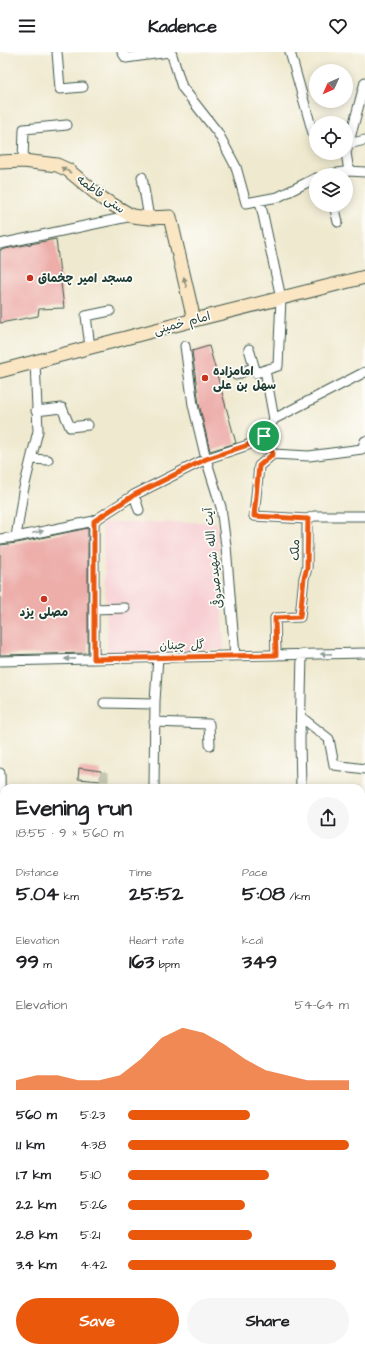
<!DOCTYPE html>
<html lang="en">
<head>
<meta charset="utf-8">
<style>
  body { margin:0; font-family:"Architects Daughter","Playpen Sans Arabic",sans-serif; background:#f6f6f6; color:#202124; height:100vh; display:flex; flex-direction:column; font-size:15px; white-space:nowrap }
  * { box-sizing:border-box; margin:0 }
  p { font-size:13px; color:#757577 }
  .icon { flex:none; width:22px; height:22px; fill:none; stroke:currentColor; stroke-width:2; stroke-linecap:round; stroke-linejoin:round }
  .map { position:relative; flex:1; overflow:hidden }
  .side { position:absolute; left:0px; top:732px; width:365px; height:568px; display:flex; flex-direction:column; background:#fff; border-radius:12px 12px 0 0; box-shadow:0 2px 10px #0003 }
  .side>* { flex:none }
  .needle { width:26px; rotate:225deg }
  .controls { position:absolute; left:309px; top:12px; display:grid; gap:8px }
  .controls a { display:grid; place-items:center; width:44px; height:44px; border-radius:50%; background:#fff; box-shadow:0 2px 10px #0003; font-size:20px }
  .pin { position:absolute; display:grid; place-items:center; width:34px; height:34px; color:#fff; margin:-17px; border:2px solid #fff; border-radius:50%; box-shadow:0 1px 4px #0007 }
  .round { display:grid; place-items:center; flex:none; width:42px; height:42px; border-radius:21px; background:#f6f6f6 }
  .headline { display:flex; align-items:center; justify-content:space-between; height:68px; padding:0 16px }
  h1 { font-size:22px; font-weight:700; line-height:30px }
  .figures { display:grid; grid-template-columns:repeat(3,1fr); gap:6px; height:68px; padding:4px 16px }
  .figures div { display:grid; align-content:center }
  .figures b { font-size:20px; font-weight:700 }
  .figures small { font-size:11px; font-weight:400 }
  .figures p { font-size:11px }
  .chart { height:112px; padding:8px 16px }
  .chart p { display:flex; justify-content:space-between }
  .chart svg { width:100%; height:72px; margin-top:4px; fill:#ea580c; opacity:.7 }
  .cta { display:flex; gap:8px; margin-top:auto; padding:8px 16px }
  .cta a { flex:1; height:46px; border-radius:24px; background:#ea580c; color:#fff; font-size:16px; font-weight:700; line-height:46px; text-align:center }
  .cta a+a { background:#f6f6f6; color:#202124 }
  ul { padding:0 16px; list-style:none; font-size:13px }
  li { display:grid; grid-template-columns:64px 48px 1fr; align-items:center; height:30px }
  li i { height:10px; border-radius:5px; background:#ea580c }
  header { display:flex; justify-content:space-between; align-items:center; height:52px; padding:0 16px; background:#fff; font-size:18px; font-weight:700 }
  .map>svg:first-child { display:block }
  .built { fill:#f7cfd3 }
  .building { fill:#edaeaa }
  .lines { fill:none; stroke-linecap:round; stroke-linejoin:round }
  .street-tunnel { stroke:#c5c7b0; stroke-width:9; stroke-dasharray:9 4.5; stroke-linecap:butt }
  .street-casing { stroke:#3e574b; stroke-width:11 }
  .secondary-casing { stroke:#3e574b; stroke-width:15 }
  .street { stroke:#fff; stroke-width:9 }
  .secondary { stroke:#fbe6c4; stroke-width:13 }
  .oneway { fill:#8d927c }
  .oneway2 { fill:#8f9e9a }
  .route-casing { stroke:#fff; stroke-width:8 }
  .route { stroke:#ea580c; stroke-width:5 }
  .poi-dot { fill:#c8321e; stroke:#fdfcf7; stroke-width:1.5 }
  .labels { text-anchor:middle; stroke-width:3.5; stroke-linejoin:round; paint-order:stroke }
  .street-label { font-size:12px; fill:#1f3d34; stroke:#fdfcf7 }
  .poi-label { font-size:12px; font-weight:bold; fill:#1f3d34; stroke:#fdfcf7; text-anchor:start }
</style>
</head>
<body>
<header><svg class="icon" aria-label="menu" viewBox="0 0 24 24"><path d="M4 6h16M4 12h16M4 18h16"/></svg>Kadence<svg class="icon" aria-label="heart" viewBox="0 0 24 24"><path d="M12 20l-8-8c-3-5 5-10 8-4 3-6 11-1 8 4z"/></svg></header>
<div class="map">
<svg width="365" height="1300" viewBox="0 0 365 1300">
  <rect width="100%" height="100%" fill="#fdfcf7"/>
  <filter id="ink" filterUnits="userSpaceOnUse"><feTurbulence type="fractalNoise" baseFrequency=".025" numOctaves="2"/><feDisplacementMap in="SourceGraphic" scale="8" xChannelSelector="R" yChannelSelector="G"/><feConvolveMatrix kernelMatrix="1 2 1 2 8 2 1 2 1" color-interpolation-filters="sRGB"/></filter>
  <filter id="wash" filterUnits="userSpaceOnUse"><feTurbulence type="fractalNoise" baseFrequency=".012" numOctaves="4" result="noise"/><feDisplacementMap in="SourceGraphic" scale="16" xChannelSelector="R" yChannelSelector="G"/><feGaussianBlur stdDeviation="0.9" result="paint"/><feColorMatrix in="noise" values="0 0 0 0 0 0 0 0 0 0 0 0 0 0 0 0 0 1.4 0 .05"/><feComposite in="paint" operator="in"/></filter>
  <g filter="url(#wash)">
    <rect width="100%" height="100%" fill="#efe9cf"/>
    <path class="built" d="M 217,470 L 224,597 L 108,603 L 102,471 Z"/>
    <g id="blocks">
      <path class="building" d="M 56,187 L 64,256 L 39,257 L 38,264 L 0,271 L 0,198 Z
        M 209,294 L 236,391 L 210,399 L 199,352 L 192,299 Z
        M 88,476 L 88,601 L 0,603 L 0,493 L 17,491 Z
        M 79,716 L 101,719 L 101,729 L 78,727 Z"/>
    </g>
  </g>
  <g filter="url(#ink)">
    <use href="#blocks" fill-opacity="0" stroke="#3e574b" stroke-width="1"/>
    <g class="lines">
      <path class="street-tunnel" d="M 101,725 L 104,724 L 104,736"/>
      <defs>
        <path id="street" d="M 57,0 L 60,37 L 83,35
          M 122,0 L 126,6 L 169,0
          M 171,0 L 182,35 L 218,81 L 236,115 L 246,151 L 278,145 L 316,126
          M 290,0 L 316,92
          M 348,92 L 365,88
          M 23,109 L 24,77 L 67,73
          M 349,119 L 346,101 L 365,30
          M 327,123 L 349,119 L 365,120
          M 142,125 L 149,166
          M 260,149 L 281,246 L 278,314 L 265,318 L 274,367
          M 334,153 L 338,170
          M 0,192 L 132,164
          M 185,294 L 193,353 L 206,407 L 221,455 L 226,494 L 235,604
          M 90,295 L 86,264 L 110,259
          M 249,297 L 256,321 L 265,318
          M 236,323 L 254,315
          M 36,359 L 62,356 L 70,375 L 88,373
          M 274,367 L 365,320
          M 264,384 L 273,402 L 309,404 L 362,397 L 365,389
          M 273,402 L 259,414 L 254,464 L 307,467 L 307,516 L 304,526 L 300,565 L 275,566 L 276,603
          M 31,407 L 48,408
          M 134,443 L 139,458
          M 307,467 L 314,464 L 365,464
          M 94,469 L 94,607
          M 16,485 L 23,440 L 38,379 L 35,310
          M 0,487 L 16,485 L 94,469 L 134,443 L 206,407 L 248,393 L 264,384 L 274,367
          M 94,557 L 125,556
          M 0,609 L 365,601
          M 104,651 L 155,652
          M 301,665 L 329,687 L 334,713 L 365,717
          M 154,670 L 209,672 L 210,693
          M 0,721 L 1,773
          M 154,736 L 155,649 L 158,605
          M 301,736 L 300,688 L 302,602
          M 361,782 L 365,782
          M 0,857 L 4,858
          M 0,932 L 4,932
          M 361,946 L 365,946
          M 0,1034 L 4,1034
          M 0,1118 L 4,1119
          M 361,1187 L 362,1200
          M 0,1197 L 4,1227
          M 0,1266 L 4,1259
          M 361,1284 L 365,1282
          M 134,1296 L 134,1300
          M 208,1296 L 208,1300
          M 63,1300 L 64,1296
          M 321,1300 L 338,1296"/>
        <path id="secondary" d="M 0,110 L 23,109 L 57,113 L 68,118 L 103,147 L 132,164 L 149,166 L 170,165 L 194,268
          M 0,319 L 194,268 L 365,225"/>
      </defs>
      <use href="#street" class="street-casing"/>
      <use href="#secondary" class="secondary-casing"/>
      <use href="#street" class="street"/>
      <use href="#secondary" class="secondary"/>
    </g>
    <defs><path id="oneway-solid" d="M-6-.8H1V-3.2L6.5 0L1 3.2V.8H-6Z"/></defs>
    <g class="oneway">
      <use href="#oneway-solid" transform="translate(66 118) rotate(-150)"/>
      <use href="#oneway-solid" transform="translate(185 230) rotate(-103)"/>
    </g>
    <g class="oneway2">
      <use href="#oneway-solid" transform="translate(38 480) rotate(-12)"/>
      <use href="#oneway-solid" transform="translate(326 602) rotate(179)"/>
      <use href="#oneway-solid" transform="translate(70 607) rotate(179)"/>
    </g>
  </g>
  <g class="lines" filter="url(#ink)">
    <defs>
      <path id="route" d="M 264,384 L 273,402 L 259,414 L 254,464 L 308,467 L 307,516 L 304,526 L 300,565 L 275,566 L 276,603 L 94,607 L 94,469 L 134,443 L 206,407 L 248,393 Z"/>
    </defs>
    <use href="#route" class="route-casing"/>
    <use href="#route" class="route"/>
  </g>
  <g class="poi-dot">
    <circle cx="30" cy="226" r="4"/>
    <circle cx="205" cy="326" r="4"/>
    <circle cx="44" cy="547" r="4"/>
  </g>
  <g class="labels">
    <g class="street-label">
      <text transform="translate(101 142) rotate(36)" y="4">ستی فاطمه</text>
      <text transform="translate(182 271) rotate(-15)" y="4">امام خمینی</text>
      <text transform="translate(295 498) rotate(-89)" y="4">ملک</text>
      <text transform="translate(213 506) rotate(-96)" y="4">آیت الله شهیدصدوقی</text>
      <text transform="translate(182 593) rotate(-1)" y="4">گل چینان</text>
    </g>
    <g class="poi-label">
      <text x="38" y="230">مسجد امیر چخماق</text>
      <text x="213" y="323">امامزاده<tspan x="213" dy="14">سهل بن علی</tspan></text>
      <text x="44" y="564" text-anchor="middle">مصلی یزد</text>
    </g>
  </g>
</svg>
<div class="controls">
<a><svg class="needle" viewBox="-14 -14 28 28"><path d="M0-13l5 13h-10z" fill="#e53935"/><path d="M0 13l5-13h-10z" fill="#757577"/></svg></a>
<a><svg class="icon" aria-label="locate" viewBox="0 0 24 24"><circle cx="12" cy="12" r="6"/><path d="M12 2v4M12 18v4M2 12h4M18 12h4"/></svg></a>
<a><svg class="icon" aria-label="layers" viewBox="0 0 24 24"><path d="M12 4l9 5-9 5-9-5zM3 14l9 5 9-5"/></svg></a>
</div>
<div class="pin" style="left:264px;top:384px;background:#1e9e55"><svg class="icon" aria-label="arrive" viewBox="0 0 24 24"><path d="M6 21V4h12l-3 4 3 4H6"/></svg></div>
<section class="side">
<div class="headline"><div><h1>Evening run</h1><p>18:55 · 9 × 560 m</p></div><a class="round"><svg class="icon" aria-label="share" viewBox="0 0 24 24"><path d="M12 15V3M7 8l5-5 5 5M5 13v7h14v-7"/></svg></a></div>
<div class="figures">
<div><p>Distance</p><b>5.04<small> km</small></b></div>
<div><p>Time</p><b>25:52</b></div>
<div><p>Pace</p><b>5:08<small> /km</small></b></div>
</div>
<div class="figures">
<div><p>Elevation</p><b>99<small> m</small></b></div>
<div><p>Heart rate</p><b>163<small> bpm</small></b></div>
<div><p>kcal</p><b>349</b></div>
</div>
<div class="chart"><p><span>Elevation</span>54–64 m</p>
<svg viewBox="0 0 160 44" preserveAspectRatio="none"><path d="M0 44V38L10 35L20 35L30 38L40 38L50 35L60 25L70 12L80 6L90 9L100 16L110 25L120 32L130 35L140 38L150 38L160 38V44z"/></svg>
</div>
<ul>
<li><b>560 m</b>5:23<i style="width:55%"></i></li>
<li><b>1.1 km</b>4:38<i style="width:100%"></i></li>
<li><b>1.7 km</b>5:10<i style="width:64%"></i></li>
<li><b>2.2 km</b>5:26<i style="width:53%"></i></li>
<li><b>2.8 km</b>5:21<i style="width:56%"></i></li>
<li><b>3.4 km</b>4:42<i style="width:94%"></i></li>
</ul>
<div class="cta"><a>Save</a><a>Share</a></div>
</section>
</div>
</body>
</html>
